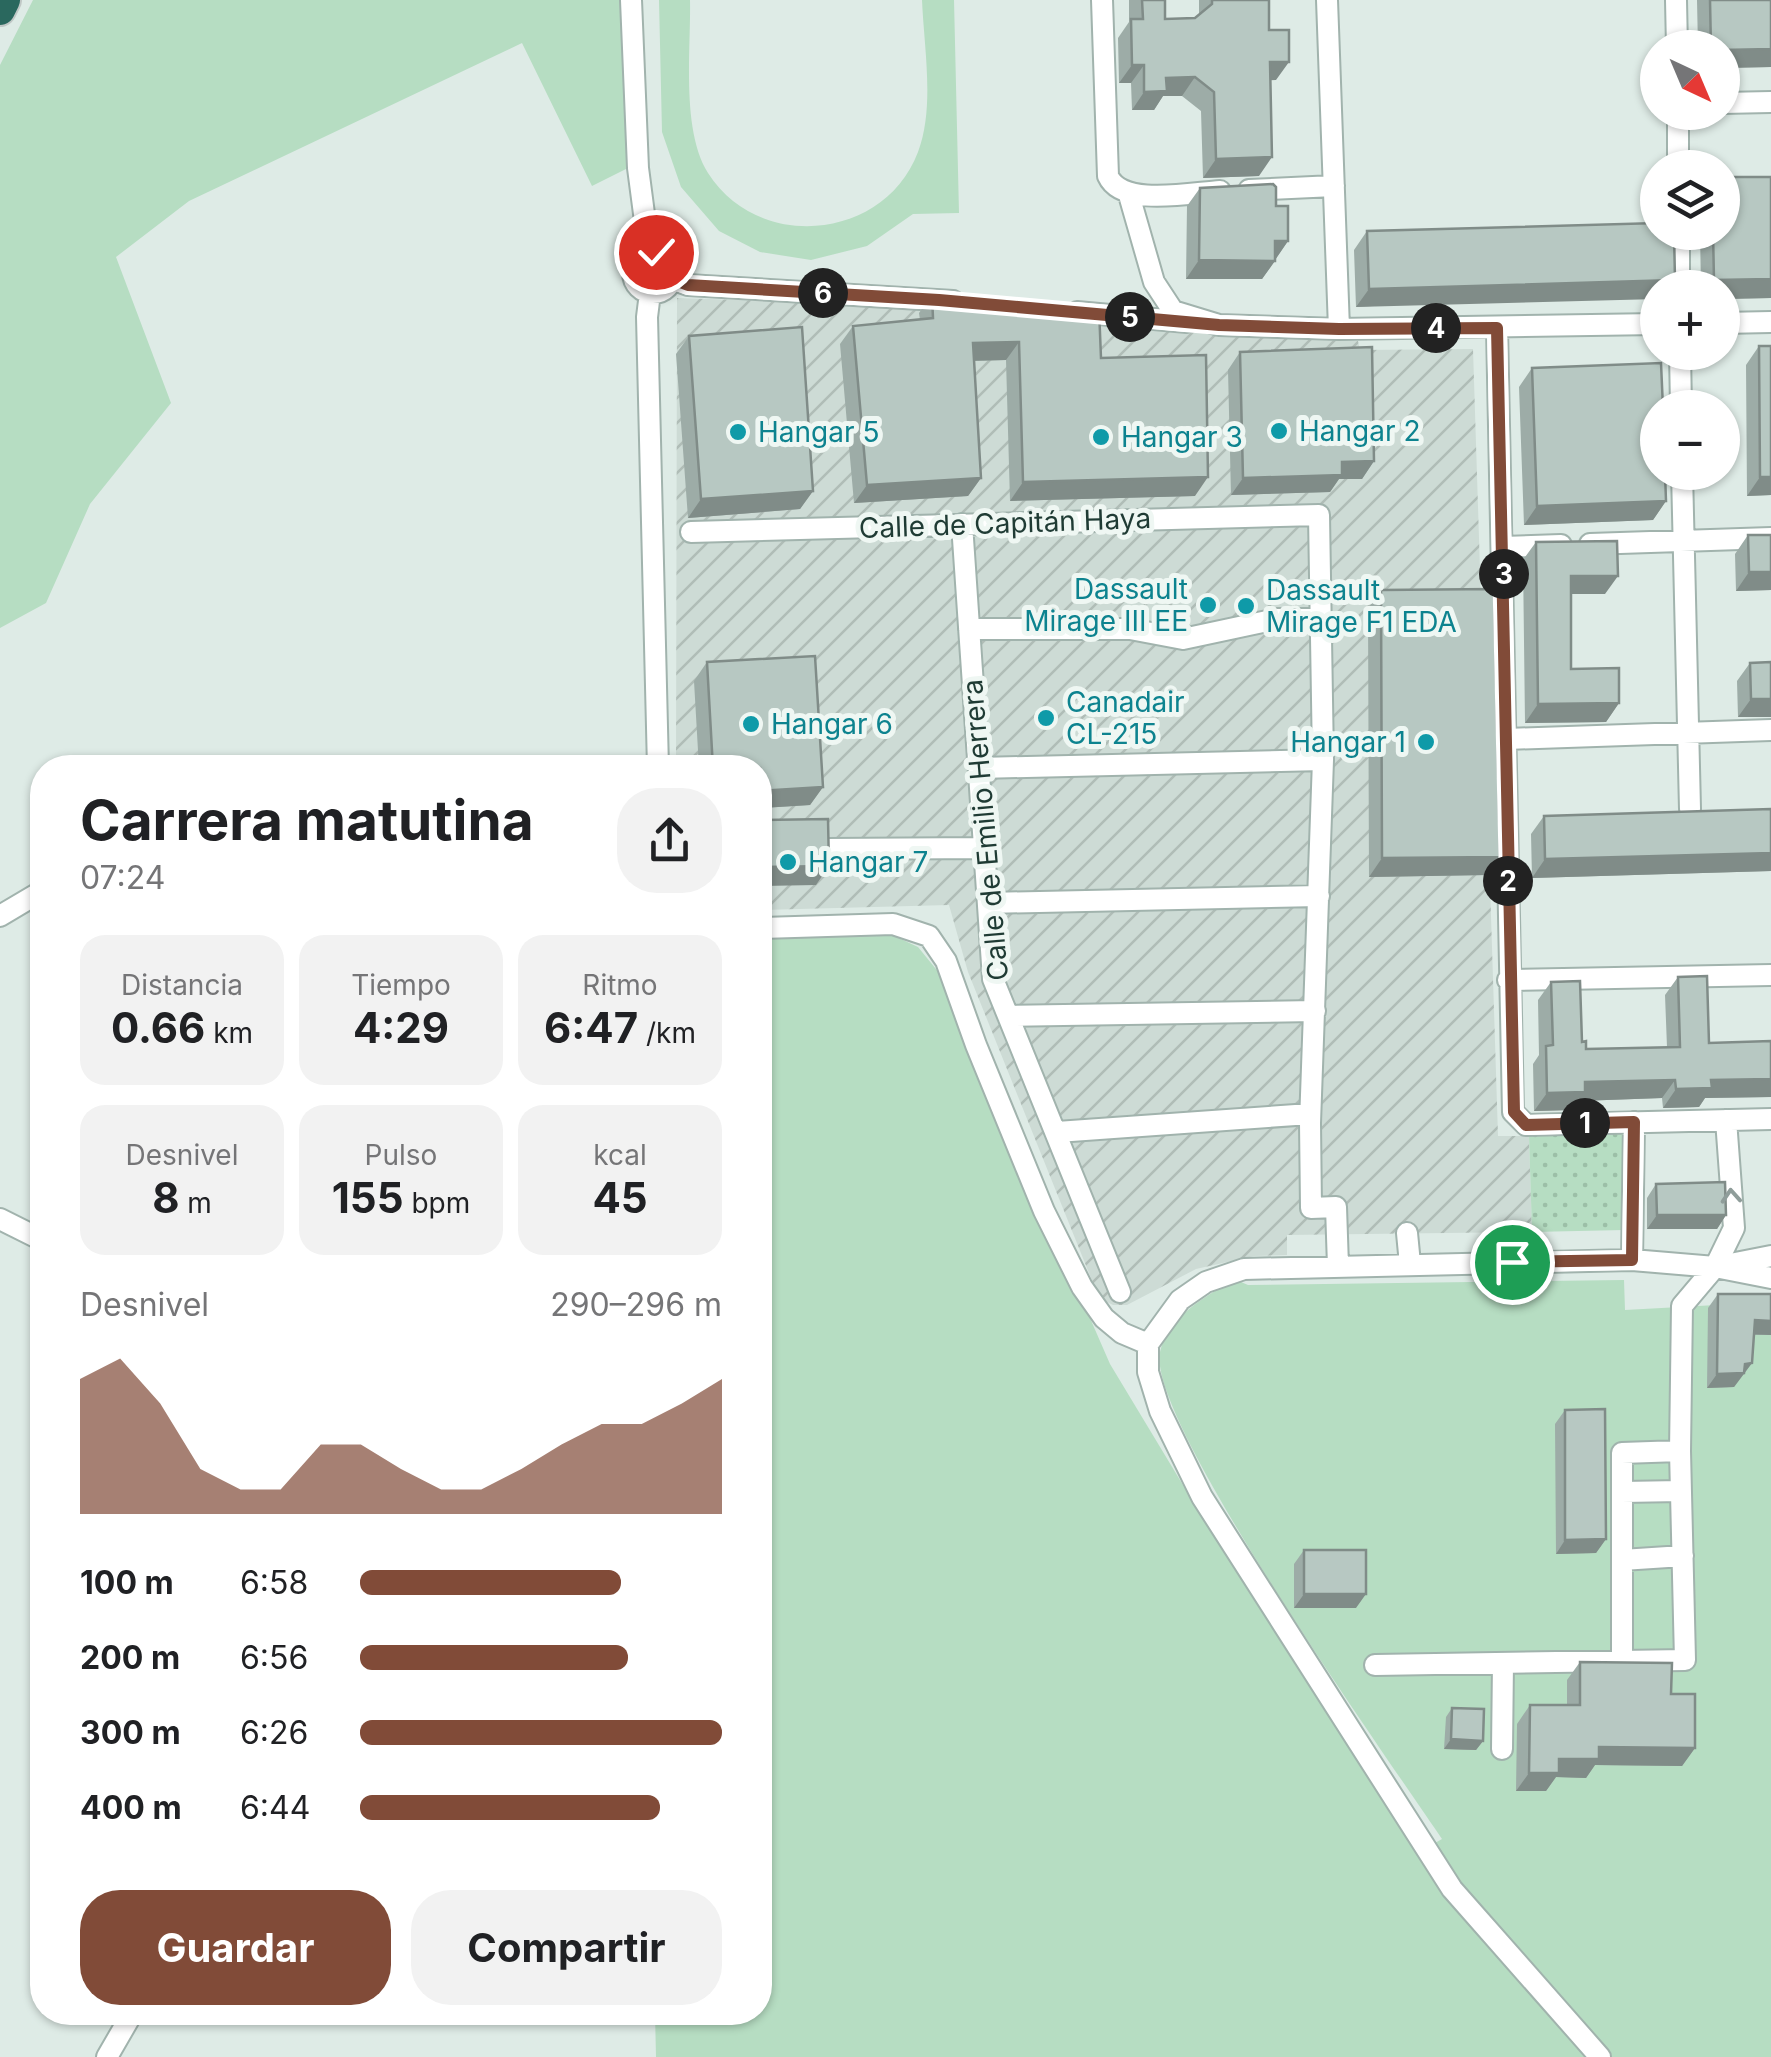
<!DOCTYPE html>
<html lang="es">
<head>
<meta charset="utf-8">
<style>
  body { margin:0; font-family:Inter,sans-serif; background:#f2f2f2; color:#202124; height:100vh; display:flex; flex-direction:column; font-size:38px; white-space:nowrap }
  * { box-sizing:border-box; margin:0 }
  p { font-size:32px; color:#757577 }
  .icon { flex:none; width:55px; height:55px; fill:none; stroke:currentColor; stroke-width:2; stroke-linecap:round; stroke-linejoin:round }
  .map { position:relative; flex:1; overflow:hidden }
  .panel { position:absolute; left:30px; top:755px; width:742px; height:1270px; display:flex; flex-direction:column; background:#fff; border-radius:40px; box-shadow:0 2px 8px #0004 }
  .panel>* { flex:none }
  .needle { width:65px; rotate:136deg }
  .controls { position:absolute; left:1640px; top:30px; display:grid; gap:20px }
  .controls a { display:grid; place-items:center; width:100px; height:100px; border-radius:50%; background:#fff; box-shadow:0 2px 8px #0004; font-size:50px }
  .pin { position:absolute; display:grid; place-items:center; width:85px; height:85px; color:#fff; margin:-42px; border:5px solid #fff; border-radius:50%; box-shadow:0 2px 10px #0007 }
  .km { position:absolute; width:50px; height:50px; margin:-25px; border-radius:50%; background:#222; color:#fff; font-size:28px; line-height:50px; text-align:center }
  .round { display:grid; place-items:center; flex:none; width:105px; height:105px; border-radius:40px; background:#f2f2f2 }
  .summary { display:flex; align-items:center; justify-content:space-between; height:170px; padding:0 50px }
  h1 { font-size:55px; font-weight:700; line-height:75px }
  .figures { display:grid; grid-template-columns:repeat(3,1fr); gap:15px; height:170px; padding:10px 50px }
  .figures div { display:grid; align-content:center; border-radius:25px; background:#f2f2f2; text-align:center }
  .figures b { font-size:42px; font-weight:700 }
  .figures small { font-size:28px; font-weight:400 }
  .figures p { font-size:28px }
  .chart { height:280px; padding:20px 50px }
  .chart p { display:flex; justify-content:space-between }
  .chart svg { width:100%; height:180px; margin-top:10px; fill:#814b38; opacity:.7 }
  .cta { display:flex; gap:20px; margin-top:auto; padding:20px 50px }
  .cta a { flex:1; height:115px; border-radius:40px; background:#814b38; color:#fff; font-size:40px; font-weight:700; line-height:115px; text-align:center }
  .cta a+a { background:#f2f2f2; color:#202124 }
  ul { padding:0 50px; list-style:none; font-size:32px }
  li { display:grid; grid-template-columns:160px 120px 1fr; align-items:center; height:75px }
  li i { height:25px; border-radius:12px; background:#814b38 }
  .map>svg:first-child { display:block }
  .industrial { fill:url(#industrial-furrows) }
  .green { fill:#b6ddc2 }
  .garden { fill:url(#garden-dots) }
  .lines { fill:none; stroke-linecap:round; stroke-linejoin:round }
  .minor-casing { stroke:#a1b3ad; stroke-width:24 }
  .highway-casing { stroke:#c0c8c6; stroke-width:34 }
  .minor { stroke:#fff; stroke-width:20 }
  .highway { stroke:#2a685e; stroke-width:30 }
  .wall { fill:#9daca7 }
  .shaded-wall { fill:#808c88 }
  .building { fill:#b7c8c2; stroke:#808c88; stroke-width:2.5 }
  .oneway { stroke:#8f9d9a }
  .route-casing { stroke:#fff; stroke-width:20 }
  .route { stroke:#814b38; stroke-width:12 }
  .culture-dot { fill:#0f9aa8; stroke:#eff7f3; stroke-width:4 }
  .labels { text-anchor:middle; stroke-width:10; stroke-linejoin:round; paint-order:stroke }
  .culture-label { font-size:28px; fill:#0d838f; stroke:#eff7f3; text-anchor:start }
  .street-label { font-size:28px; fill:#1f3b34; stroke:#eff7f3 }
</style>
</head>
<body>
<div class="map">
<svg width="1771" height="2057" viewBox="0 0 1771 2057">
  <defs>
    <pattern id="industrial-furrows" width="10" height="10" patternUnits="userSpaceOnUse" patternTransform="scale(2.5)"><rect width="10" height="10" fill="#cddbd5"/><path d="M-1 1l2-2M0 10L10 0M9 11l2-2" fill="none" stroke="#b0bdb7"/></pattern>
    <pattern id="garden-dots" width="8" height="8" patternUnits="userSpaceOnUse" patternTransform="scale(2.5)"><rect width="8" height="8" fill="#b6ddc2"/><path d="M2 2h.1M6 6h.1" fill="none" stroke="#9cbfa7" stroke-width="1.8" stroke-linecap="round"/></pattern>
  </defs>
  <rect width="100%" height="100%" fill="#deebe6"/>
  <path class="industrial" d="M 677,298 L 921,306 L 1358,341 L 1360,350 L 1473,349 L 1498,1136 L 1529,1136 L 1532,1232 L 1287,1235 L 1287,1255 L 1254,1256 L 1196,1269 L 1127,1305 L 1113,1305 L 1099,1298 L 968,972 L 949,905 L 760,910 L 760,768 L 676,768 Z"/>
  <path class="green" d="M 33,0 L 621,0 L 630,167 L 592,186 L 522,43 L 189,201 L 116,257 L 171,403 L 90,504 L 46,603 L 0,628 L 0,65 Z
    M 659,0 L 690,0 C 691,50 681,130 708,173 C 759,253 885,240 918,152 C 935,107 924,48 922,0 L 954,0 L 959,213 L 913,214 L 867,246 L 811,260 L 760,252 L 719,231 L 681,187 L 662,132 Z
    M 888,933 L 918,947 L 940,974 L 1110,1364 L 1192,1500 L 1419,1852 L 1442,1839 C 1393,1766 1145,1418 1160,1352 C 1168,1316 1206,1297 1234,1279 L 1248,1285 L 1624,1280 L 1625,1310 L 1771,1302 L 1771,2057 L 656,2057 L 655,2013 L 760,2012 L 760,936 Z"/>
  <path class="garden" d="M 1623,1133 L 1624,1230 L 1532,1232 L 1529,1136 Z"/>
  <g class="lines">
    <defs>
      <path id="minor" d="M 631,0 L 638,168 L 649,252
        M 1102,0 L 1108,176 C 1122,207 1189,193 1220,191
        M 1327,0 L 1339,329
        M 1676,0 L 1677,48
        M 1722,103 L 1771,102
        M 1678,112 L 1678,168
        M 1249,190 L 1334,186
        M 1129,195 L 1154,282 L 1173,311 L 1219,325 L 1339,329 L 1658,324
        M 1679,232 L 1679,288
        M633 273a20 20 0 1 1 40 0a20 20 0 1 1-40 0Z
        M 672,279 L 688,285 L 953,301
        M 650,293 L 647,317 L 658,768
        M 1077,312 L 1187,322
        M 1722,323 L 1771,322
        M 1497,328 L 1513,1112 L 1526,1125 L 1771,1119
        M 1680,352 L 1681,408
        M 1682,472 L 1690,809
        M 962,524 L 993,979 L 1120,1292
        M 691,532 L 1319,515 L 1323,760 L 1310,1123 L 1311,1208 L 1336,1207 L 1338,1266
        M 1590,544 L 1771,538
        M 1503,547 L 1561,545
        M 969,629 L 1130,629 L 1183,639 L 1277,619 L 1321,619
        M 1507,739 L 1771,730
        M 979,768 L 1323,760
        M 827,849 L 984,848
        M 988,903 L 1319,896
        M 0,916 L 42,891
        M 760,928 L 893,924 L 929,936 L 946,961 L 976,1045 L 1044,1211 L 1082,1287 L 1104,1318 L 1122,1333 L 1148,1344
        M 1508,980 L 1771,975
        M 1008,1016 L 1315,1011
        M 1057,1132 L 1310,1114
        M 0,1219 L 42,1240
        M 1407,1233 L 1410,1264
        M 1632,1260 L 1634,1122
        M 1715,1267 L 1734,1228 L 1726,1120
        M 1622,1492 L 1681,1491
        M 1622,1560 L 1683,1556
        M 1622,1660 L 1622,1453 L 1680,1451
        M 1375,1665 L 1685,1660 L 1680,1451 L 1682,1306 L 1715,1267 L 1771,1278
        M 1502,1749 L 1503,1663
        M 107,2057 L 133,2012
        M 1600,2057 L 1452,1889 L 1202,1497 L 1160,1411 L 1148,1372 L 1148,1344 L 1180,1300 L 1206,1282 L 1244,1269 L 1632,1260 L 1715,1267 L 1771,1256"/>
      <path id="highway" d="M 0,10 L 5,0"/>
    </defs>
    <use href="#minor" class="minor-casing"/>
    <use href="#highway" class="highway-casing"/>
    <use href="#minor" class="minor"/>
    <use href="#highway" class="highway"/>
  </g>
  <path class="wall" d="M 1129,0 L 1165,0 L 1165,19 L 1195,18 L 1199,15 L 1199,0 L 1269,0 L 1269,30 L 1276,80 L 1270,80 L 1259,176 L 1203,178 L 1201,111 L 1182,96 L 1163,96 L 1154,110 L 1132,110 L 1131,83 L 1119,83 L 1118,38 L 1129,22 Z
    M 1697,0 L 1771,0 L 1771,67 L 1722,68 L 1722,48 L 1698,48 Z
    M 1771,177 L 1771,298 L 1722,299 L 1722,288 L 1701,288 L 1700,232 L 1722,232 Z
    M 1200,188 L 1276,206 L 1288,241 L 1262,279 L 1186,279 L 1187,206 Z
    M 1367,231 L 1670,288 L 1356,307 L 1354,250 Z
    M 932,295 L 1101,358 L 1195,496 L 1010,501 L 1006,360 L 974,361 L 981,478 L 968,496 L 854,503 L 840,344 L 853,326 L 920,320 L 919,313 Z
    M 689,336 L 813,491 L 800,509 L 688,518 L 676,354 Z
    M 1759,346 L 1771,346 L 1771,495 L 1747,496 L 1746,365 Z
    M 1240,352 L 1374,461 L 1362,479 L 1339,479 L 1330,492 L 1231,495 L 1228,370 Z
    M 1532,368 L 1666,501 L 1653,520 L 1524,525 L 1519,387 Z
    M 1748,535 L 1771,535 L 1771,590 L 1736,591 L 1735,554 Z
    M 1536,542 L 1605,594 L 1571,594 L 1571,669 L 1619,703 L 1606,722 L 1525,723 L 1523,560 Z
    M 1381,590 L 1487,875 L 1369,877 L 1368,608 Z
    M 707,662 L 823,787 L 810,805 L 760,808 L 760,768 L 699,768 L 694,681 Z
    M 1750,663 L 1771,717 L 1738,717 L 1737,681 Z
    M 1771,809 L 1771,871 L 1532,878 L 1531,834 L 1544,816 Z
    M 1678,977 L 1709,1043 L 1771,1041 L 1771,1097 L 1705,1098 L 1699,1107 L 1663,1108 L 1662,1098 L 1579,1101 L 1572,1110 L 1534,1111 L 1533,1064 L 1539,1055 L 1538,1000 L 1551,982 L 1586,1049 L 1667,1047 L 1665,995 Z
    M 1656,1184 L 1726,1215 L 1717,1229 L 1647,1229 L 1647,1198 Z
    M 1718,1294 L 1771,1294 L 1771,1335 L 1754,1335 L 1752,1363 L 1734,1387 L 1707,1388 L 1708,1308 Z
    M 1565,1410 L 1606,1539 L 1596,1553 L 1556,1554 L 1555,1424 Z
    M 1304,1550 L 1356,1608 L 1294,1608 L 1294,1564 Z
    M 1580,1662 L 1671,1694 L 1695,1748 L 1682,1766 L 1595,1765 L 1586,1778 L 1556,1777 L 1546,1791 L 1516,1791 L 1517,1724 L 1530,1705 L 1567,1705 L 1567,1680 Z
    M 1452,1708 L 1483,1741 L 1476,1750 L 1444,1749 L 1446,1717 Z"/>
  <path class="shaded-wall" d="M 1771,49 L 1771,67 L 1722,68 L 1722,50 Z
    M 1270,62 L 1289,62 L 1276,80 L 1257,81 Z
    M 1132,65 L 1144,65 L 1131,83 L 1119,83 Z
    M 1195,77 L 1182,96 L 1163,96 L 1154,110 L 1132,110 L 1144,92 L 1166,78 Z
    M 1272,157 L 1259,176 L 1203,178 L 1216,159 Z
    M 1275,241 L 1288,241 L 1275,260 Z
    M 1199,260 L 1275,261 L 1262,279 L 1186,279 Z
    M 1771,279 L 1771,298 L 1722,299 L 1722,288 L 1709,288 L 1714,280 Z
    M 1675,280 L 1670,288 L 1658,288 L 1658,299 L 1356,307 L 1369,289 Z
    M 1019,342 L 1006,360 L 960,361 L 973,343 Z
    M 1374,461 L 1362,479 L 1339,479 L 1330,492 L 1231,495 L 1243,478 L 1342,462 Z
    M 1208,477 L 1195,496 L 1010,501 L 1023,482 Z
    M 1760,477 L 1771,477 L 1771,495 L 1747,496 Z
    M 981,478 L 968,496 L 854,503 L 867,485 Z
    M 813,491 L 800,509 L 688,518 L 701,499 Z
    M 1666,501 L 1653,520 L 1524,525 L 1537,506 Z
    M 1749,572 L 1771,572 L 1771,590 L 1736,591 Z
    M 1571,576 L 1618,576 L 1605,594 L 1558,594 Z
    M 1751,699 L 1771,699 L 1771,717 L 1738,717 Z
    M 1619,703 L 1606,722 L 1525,723 L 1538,704 Z
    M 823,787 L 810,805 L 760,808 L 760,791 Z
    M 1771,853 L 1771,871 L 1532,878 L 1545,859 Z
    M 1500,857 L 1487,875 L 1369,877 L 1382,858 Z
    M 829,866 L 816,885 L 760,886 L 760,867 Z
    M 1771,1079 L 1771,1097 L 1705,1098 L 1699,1107 L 1663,1108 L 1676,1089 L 1711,1080 Z
    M 1675,1080 L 1662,1098 L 1579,1101 L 1572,1110 L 1534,1111 L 1547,1093 L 1585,1082 Z
    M 1657,1215 L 1726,1215 L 1717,1229 L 1647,1229 Z
    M 1755,1320 L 1771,1321 L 1771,1335 L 1745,1334 Z
    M 1752,1363 L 1734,1387 L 1707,1388 L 1717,1374 L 1745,1364 Z
    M 1606,1539 L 1596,1553 L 1556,1554 L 1565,1540 Z
    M 1304,1594 L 1366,1594 L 1356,1608 L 1294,1608 Z
    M 1451,1739 L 1483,1741 L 1476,1750 L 1444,1749 Z
    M 1599,1747 L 1695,1748 L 1682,1766 L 1595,1765 L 1586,1778 L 1556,1777 L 1546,1791 L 1516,1791 L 1529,1773 L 1559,1759 Z"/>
  <path class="building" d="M 1142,0 L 1165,0 L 1165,19 L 1195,18 L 1212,4 L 1212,0 L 1269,0 L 1269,30 L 1289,30 L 1289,62 L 1270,62 L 1272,157 L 1216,159 L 1214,92 L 1195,77 L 1166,78 L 1167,91 L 1144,92 L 1144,65 L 1132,65 L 1131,19 L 1143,19 Z
    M 1710,0 L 1771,0 L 1771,49 L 1722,50 L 1722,48 L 1711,48 Z
    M 1722,177 L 1771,177 L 1771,279 L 1714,280 L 1713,232 L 1722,232 Z
    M 1273,184 L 1276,187 L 1276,206 L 1288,206 L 1288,241 L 1275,241 L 1275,261 L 1199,260 L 1200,188 Z
    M 1658,223 L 1658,232 L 1674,232 L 1675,280 L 1369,289 L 1367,231 Z
    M 932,295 L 1099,308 L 1101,358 L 1206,355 L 1208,477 L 1023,482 L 1019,342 L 973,343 L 981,478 L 867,485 L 853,326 L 933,318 Z
    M 802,327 L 813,491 L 701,499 L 689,336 Z
    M 1759,346 L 1771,346 L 1771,477 L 1760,477 Z
    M 1372,347 L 1374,461 L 1342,462 L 1342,475 L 1243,478 L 1240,352 Z
    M 1661,363 L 1663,408 L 1658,408 L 1658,472 L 1665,472 L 1666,501 L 1537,506 L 1532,368 Z
    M 1748,535 L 1771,535 L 1771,572 L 1749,572 Z
    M 1617,541 L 1618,576 L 1571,576 L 1571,669 L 1619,668 L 1619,703 L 1538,704 L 1536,542 Z
    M 1494,589 L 1500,857 L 1382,858 L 1381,590 Z
    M 815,656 L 823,787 L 760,791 L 760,768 L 713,768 L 707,662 Z
    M 1771,662 L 1771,699 L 1751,699 L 1750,663 Z
    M 1771,809 L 1771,853 L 1545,859 L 1544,816 Z
    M 828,819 L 829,866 L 760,867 L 760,820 Z
    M 1707,976 L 1709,1043 L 1771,1041 L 1771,1079 L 1711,1080 L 1712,1088 L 1676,1089 L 1675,1080 L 1585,1082 L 1585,1092 L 1547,1093 L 1546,1046 L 1553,1045 L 1551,982 L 1580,981 L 1582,1042 L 1586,1041 L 1586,1049 L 1680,1047 L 1678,977 Z
    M 1725,1182 L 1726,1215 L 1657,1215 L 1656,1184 Z
    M 1718,1294 L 1771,1294 L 1771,1321 L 1755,1320 L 1752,1363 L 1745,1364 L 1744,1373 L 1717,1374 Z
    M 1605,1409 L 1606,1539 L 1565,1540 L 1565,1410 Z
    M 1304,1550 L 1366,1550 L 1366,1594 L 1304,1594 Z
    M 1580,1662 L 1672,1663 L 1671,1694 L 1695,1694 L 1695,1748 L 1599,1747 L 1599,1759 L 1559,1759 L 1559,1773 L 1529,1773 L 1530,1705 L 1580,1705 Z
    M 1452,1708 L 1484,1709 L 1483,1741 L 1451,1739 Z"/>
  <defs><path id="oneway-chevron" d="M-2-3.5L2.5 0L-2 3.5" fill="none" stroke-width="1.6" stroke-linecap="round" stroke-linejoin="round" transform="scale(2.5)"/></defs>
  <use class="oneway" href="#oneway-chevron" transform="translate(1731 1196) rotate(-94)"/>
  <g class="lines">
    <defs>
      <path id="route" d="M 656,252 C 669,257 675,265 672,279 L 688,285 L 939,300 L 1219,325 L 1339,329 L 1497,328 L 1514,1112 L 1526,1125 L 1634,1122 L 1632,1260 L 1512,1262"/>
    </defs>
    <use href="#route" class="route-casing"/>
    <use href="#route" class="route"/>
  </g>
  <g class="culture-dot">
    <circle cx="1279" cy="431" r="10"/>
    <circle cx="738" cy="432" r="10"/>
    <circle cx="1101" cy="437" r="10"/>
    <circle cx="1208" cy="605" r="10"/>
    <circle cx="1246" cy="606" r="10"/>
    <circle cx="1046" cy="718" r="10"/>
    <circle cx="751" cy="724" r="10"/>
    <circle cx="1426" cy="742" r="10"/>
    <circle cx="788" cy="862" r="10"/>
  </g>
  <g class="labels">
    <g class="culture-label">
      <text x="1299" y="441">Hangar 2</text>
      <text x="758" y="442">Hangar 5</text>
      <text x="1121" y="447">Hangar 3</text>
      <text x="1188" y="599" text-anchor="end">Dassault<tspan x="1188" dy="32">Mirage III EE</tspan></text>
      <text x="1266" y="600">Dassault<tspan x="1266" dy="32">Mirage F1 EDA</tspan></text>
      <text x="1066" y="712">Canadair<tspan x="1066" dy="32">CL-215</tspan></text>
      <text x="771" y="734">Hangar 6</text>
      <text x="1406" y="752" text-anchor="end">Hangar 1</text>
      <text x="808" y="872">Hangar 7</text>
    </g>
    <g class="street-label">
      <text transform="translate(1005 523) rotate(-2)" y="10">Calle de Capitán Haya</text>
      <text transform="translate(985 830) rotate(-95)" y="10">Calle de Emilio Herrera</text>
    </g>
  </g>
</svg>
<div class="controls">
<a><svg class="needle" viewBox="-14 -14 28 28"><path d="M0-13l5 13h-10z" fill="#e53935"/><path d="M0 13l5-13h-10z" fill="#757577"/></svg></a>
<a><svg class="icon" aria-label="layers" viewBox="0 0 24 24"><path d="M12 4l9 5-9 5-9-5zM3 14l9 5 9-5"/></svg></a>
<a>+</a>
<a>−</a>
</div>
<div class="pin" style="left:1512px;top:1262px;background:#1e9e55"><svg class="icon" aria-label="arrive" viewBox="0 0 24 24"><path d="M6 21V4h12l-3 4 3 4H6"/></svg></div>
<div class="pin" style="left:656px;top:252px;background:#d93025"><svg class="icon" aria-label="check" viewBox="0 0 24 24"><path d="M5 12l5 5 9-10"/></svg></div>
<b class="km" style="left:1585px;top:1123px">1</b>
<b class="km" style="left:1508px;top:881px">2</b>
<b class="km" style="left:1504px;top:574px">3</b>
<b class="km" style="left:1436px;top:328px">4</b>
<b class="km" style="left:1130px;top:317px">5</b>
<b class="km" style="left:823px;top:293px">6</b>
<section class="panel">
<div class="summary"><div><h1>Carrera matutina</h1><p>07:24</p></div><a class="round"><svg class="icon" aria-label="share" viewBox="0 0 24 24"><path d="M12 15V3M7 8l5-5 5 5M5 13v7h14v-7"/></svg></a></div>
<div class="figures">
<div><p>Distancia</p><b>0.66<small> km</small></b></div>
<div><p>Tiempo</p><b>4:29</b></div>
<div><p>Ritmo</p><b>6:47<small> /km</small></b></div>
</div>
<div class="figures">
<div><p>Desnivel</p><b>8<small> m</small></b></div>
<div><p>Pulso</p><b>155<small> bpm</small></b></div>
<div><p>kcal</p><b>45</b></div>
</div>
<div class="chart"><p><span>Desnivel</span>290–296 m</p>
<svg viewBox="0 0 160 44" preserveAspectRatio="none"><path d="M0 44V11L10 6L20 17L30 33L40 38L50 38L60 27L70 27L80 33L90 38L100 38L110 33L120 27L130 22L140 22L150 17L160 11V44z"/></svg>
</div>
<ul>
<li><b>100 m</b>6:58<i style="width:72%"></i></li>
<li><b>200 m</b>6:56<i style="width:74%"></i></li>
<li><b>300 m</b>6:26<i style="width:100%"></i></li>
<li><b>400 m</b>6:44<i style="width:83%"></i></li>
</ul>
<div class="cta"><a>Guardar</a><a>Compartir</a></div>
</section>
</div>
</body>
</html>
